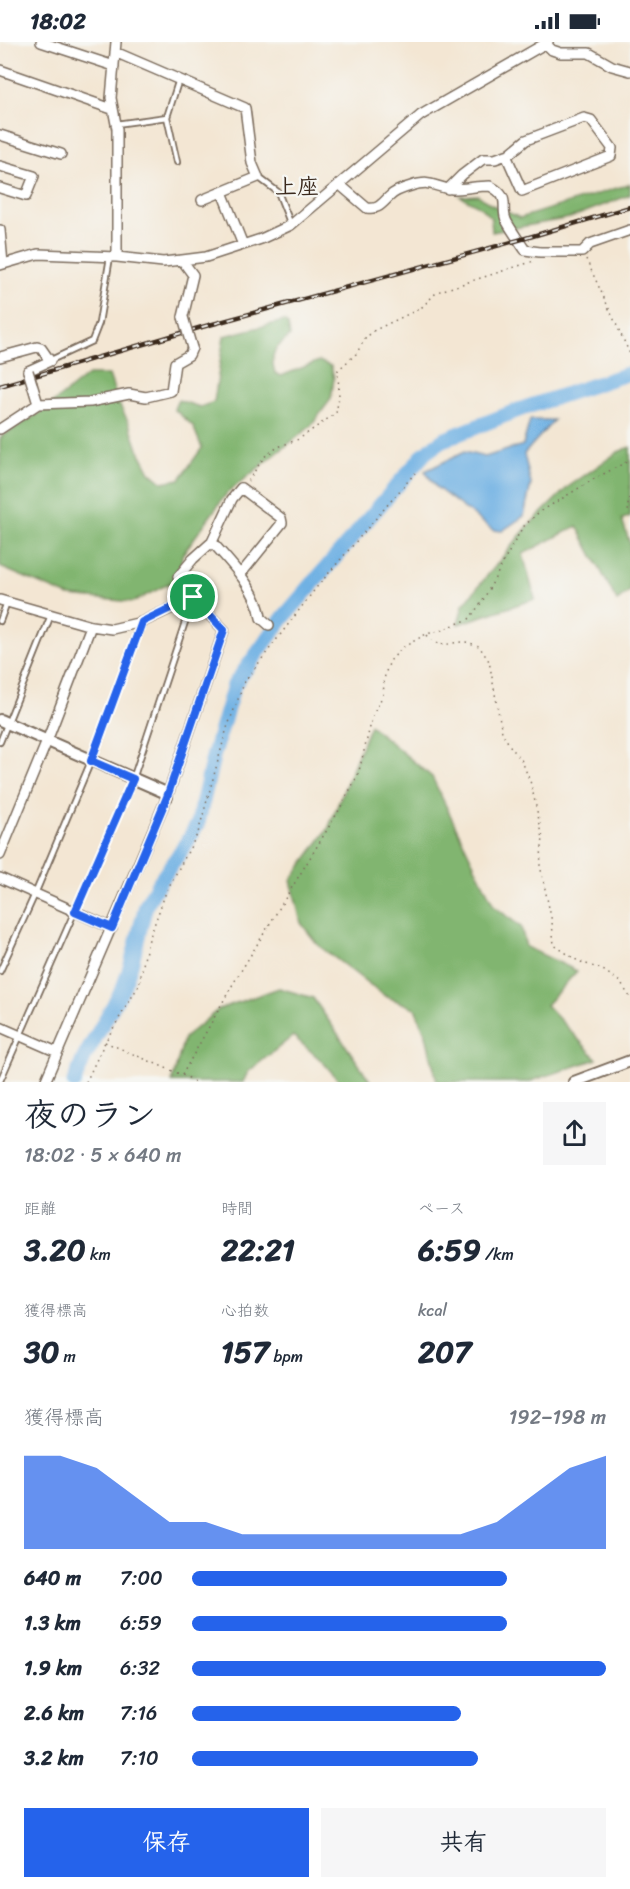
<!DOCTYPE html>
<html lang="ja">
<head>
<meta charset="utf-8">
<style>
  body { margin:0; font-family:Sriracha,"Klee One",sans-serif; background:#f6f6f7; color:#1f2937; height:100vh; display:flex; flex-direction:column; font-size:22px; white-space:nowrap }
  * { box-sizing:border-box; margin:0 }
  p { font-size:20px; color:#747a83 }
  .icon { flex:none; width:33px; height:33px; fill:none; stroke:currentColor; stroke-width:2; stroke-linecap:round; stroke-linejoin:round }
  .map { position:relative; height:1040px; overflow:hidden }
  .panel { display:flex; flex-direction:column; background:#fff; flex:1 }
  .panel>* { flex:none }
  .pin { position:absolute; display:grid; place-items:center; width:51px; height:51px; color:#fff; margin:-26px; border:3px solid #fff; border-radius:50%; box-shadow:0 2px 6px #0007 }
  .round { display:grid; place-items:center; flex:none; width:63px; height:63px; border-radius:0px; background:#f6f6f7 }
  .overview { display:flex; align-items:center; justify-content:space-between; height:102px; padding:0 24px }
  h1 { font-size:33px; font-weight:700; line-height:45px }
  .figures { display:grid; grid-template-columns:repeat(3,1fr); gap:9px; height:102px; padding:6px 24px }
  .figures div { display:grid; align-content:center }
  .figures b { font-size:30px; font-weight:700 }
  .figures small { font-size:16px; font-weight:400 }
  .figures p { font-size:16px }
  .chart { height:168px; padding:12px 24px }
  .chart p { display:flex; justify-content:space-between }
  .chart svg { width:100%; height:108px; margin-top:6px; fill:#2563eb; opacity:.7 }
  .button { display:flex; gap:12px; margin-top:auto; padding:12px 24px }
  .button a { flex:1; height:69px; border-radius:0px; background:#2563eb; color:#fff; font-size:24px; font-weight:700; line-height:69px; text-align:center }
  .button a+a { background:#f6f6f7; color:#1f2937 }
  ul { padding:0 24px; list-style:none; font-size:20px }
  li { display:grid; grid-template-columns:96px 72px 1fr; align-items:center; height:45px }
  li i { height:15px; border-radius:8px; background:#2563eb }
  .status { display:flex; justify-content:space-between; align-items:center; height:42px; padding:0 30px; background:#fff; direction:ltr }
  .status svg { height:16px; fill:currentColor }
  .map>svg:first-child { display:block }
  .forest { fill:#81b56f; stroke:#5e7046; stroke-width:1.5 }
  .water { fill:#6eb0e3; stroke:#546d80; stroke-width:1.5 }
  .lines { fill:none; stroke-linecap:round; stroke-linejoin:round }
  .river { stroke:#6eb0e3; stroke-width:15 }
  .service-casing { stroke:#7b6c5d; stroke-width:8 }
  .minor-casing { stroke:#7b6c5d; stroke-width:12 }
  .tertiary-casing { stroke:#7b6c5d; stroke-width:14 }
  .path { stroke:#7b6c5d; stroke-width:1.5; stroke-dasharray:1.5 4.5; stroke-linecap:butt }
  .service { stroke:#fff; stroke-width:4.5 }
  .minor { stroke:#fff; stroke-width:9 }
  .tertiary { stroke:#fff; stroke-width:10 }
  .rail-casing { stroke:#3b2a1e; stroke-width:4.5 }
  .rail { stroke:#f6f6f2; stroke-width:2; stroke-dasharray:7; stroke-linecap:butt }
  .minor-bridge-casing { stroke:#7b6c5d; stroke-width:12; stroke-linecap:butt }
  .minor-bridge { stroke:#fff; stroke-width:9 }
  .route-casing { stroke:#fff; stroke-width:12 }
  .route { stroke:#2563eb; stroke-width:8 }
  .labels { text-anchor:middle; stroke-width:4.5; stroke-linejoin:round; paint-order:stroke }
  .quarter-label { font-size:22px; font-weight:bold; fill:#3b2a1e; stroke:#f6f6f2 }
</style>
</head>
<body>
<div class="status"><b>18:02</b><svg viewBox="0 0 49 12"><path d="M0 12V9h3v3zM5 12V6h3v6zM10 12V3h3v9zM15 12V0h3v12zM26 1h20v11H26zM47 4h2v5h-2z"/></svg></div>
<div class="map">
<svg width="630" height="1040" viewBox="0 0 630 1040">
  <rect width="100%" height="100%" fill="#f6f6f2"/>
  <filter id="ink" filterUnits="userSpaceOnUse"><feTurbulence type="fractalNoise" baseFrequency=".0167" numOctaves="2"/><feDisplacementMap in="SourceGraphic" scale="12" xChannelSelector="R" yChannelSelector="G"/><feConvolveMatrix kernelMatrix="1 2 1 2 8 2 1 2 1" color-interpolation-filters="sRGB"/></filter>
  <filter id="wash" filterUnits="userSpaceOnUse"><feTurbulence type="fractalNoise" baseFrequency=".008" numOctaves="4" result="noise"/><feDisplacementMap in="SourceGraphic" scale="24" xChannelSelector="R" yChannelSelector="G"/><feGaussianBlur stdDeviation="1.35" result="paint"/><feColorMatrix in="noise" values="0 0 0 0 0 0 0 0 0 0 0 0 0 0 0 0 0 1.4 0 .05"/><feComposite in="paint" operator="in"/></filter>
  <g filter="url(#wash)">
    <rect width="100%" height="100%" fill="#f3e6d3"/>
    <path class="forest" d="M 630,142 L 630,153 L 570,176 L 492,190 L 491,176 L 479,164 L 460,154 L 478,153 L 490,162 L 520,176 Z
      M 284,279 L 288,283 L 290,294 C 275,306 269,311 275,331 L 281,334 L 319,319 L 331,324 L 334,336 L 331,357 L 311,384 L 227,451 L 182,513 L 180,536 L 133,560 L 69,554 L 0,525 L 0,398 L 2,394 L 43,369 L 88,333 L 109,333 L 119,362 L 129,381 L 138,407 L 150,430 L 162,440 L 180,437 L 202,406 L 193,384 L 174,367 L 178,358 L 200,365 L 214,360 L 224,294 Z
      M 630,405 L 630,475 L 622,477 L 630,502 L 630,549 L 617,559 L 577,484 L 523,512 L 535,557 L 458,582 L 463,563 L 528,484 L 568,445 L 618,410 Z
      M 370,683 L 432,735 L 494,864 L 521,885 L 526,905 L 577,929 L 546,963 L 597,1017 L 528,1040 L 437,1040 L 426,993 L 415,966 L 385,954 L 318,903 L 301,881 L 291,838 L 328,787 Z
      M 279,946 L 313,956 L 371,1040 L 340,1040 L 322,1019 L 293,994 L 248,1030 L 243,1040 L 172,1040 L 184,996 L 219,967 Z"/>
    <path class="water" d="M 530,378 L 554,378 L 524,412 L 531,442 L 524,474 L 502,489 L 493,488 L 436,445 L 425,429 L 464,410 L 485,415 L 523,403 Z"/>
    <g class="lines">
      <path class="river" d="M 74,1040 L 84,1016 L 123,946 L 131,923 L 146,863 L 158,842 L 186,802 L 198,781 L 213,715 L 234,643 L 283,576 L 425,411 L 443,398 L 521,367 L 630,331"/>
    </g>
  </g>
  <g filter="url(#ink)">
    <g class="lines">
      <defs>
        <path id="service" d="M 116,82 L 167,75
          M 177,120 L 167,75 L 179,37
          M 258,135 L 278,150 L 291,183
          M 51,318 L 92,299 L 99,281 L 110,215
          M 0,579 L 7,560
          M 0,700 L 51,573
          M 0,929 L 35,852 L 91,719 L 142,580
          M 0,1039 L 133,737 L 193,556 L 181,542"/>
        <path id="minor" d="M 41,0 L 114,24
          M 116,0 L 111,56 L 117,87 L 117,215
          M 544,0 L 552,8 L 561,11 L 589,11 L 612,24 L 630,29
          M 115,10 L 245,66 L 252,121 L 258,135 L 202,158
          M 0,28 L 112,67
          M 0,93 L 61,112
          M 0,124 L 34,134 L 26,154 L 0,146
          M 339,142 L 367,166 C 379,168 382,161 390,154 C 395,149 404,146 411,144 C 434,137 433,146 452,147 C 465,147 477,144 490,144 C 513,156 499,165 507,180 C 512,189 519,199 525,208 L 540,210 L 582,210 L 590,202 L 630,188
          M 448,147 L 462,133 L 483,117 L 495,117 L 509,112 L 526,98 L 584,76 L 591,78 L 612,106 L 611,114 L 522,149 L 506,113
          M 222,150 L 243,203
          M 0,188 L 3,222
          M 182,218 L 193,233 L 183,275
          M 0,223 L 38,212 L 117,215 L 163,220 L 182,218 L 206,215 L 261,197 L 291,183 L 421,73 L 548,0
          M 0,315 L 37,305 L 41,306 L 50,319 L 28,329
          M 32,342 L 38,362
          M 0,387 L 38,362 L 90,360 L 129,352 L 146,355 L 171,349 L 175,321 L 189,313 L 192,306
          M 212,500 C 230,520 258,549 261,576 L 269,583
          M 181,542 L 178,535 L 193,517 L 212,500 L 232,457 L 241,446 L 281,476 L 282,481 L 240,533
          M 0,558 L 91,584 L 112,587 L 142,580 L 193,556 L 224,588 L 167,755 L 45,1040
          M 0,813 L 47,699 L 91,584
          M 0,836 L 112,886
          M 0,985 L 57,1010"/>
        <path id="tertiary" d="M 0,678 L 164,750 L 167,755
          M 574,1040 L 630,1019"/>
      </defs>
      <use href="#service" class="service-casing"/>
      <use href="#minor" class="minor-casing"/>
      <use href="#tertiary" class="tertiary-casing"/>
      <path class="path" d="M 586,217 L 630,312
        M 248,439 L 264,415 L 278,405 L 299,397 L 336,371 L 339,355 L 338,328 L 356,312 L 365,297 L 373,289 L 421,266 L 437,250 L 534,219
        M 630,456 L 627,466 L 630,471
        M 427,593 C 440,609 447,600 464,600 C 469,600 475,603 479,604 L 489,619 L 502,690 L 510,704 L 522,719 L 531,742 L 543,796 L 540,823 L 552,880 L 554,903 L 578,919 L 603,928 L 620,940 L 630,955
        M 105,1000 L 189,1036 L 194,1040
        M 182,1033 L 233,942 L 338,770 L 358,733 L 373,673 L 383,653 L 385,632 L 390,619 L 402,606 L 426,592 L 439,589 L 469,577 L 482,560 L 522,486 L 538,471 L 594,437 L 630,418
        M 86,1040 L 105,1000 L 139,943 L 147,903 L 166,850 L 198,791 L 227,686 L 245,639 L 316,546 L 415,431"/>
      <use href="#service" class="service"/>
      <use href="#minor" class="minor"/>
      <use href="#tertiary" class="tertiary"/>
      <defs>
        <path id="rail" d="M 0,344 L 202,285 L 526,196 L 630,165"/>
      </defs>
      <use href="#rail" class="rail-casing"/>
      <use href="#rail" class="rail"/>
      <defs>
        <path id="minor-bridge" d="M 183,275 L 192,306
          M 28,329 L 32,342"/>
      </defs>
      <use href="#minor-bridge" class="minor-bridge-casing"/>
      <use href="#minor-bridge" class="minor-bridge"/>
    </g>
  </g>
  <g class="lines" filter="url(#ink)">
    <defs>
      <path id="route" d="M 193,555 L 224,588 L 167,755 L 112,886 L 75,870 L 133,737 L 91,719 L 142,580 Z"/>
    </defs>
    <use href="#route" class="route-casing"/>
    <use href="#route" class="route"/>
  </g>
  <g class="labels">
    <g class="quarter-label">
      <text x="297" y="152">上座</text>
    </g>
  </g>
</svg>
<div class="pin" style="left:193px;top:555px;background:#1e9e55"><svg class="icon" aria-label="arrive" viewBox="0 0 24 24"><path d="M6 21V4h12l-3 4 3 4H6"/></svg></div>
</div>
<section class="panel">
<div class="overview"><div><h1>夜のラン</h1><p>18:02 · 5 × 640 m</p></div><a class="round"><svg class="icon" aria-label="share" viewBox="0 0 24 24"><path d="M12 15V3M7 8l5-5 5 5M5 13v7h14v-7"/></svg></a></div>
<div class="figures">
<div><p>距離</p><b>3.20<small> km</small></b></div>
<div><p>時間</p><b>22:21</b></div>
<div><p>ペース</p><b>6:59<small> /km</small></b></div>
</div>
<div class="figures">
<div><p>獲得標高</p><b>30<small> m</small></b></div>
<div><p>心拍数</p><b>157<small> bpm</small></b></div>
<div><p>kcal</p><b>207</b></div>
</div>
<div class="chart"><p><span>獲得標高</span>192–198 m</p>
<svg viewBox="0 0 160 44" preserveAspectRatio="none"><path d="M0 44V6L10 6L20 11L30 22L40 33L50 33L60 38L70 38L80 38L90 38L100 38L110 38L120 38L130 33L140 22L150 11L160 6V44z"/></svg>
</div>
<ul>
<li><b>640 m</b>7:00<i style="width:76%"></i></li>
<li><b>1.3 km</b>6:59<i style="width:76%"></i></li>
<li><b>1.9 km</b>6:32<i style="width:100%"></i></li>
<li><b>2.6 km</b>7:16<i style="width:65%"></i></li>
<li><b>3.2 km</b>7:10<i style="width:69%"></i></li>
</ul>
<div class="button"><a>保存</a><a>共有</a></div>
</section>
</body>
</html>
